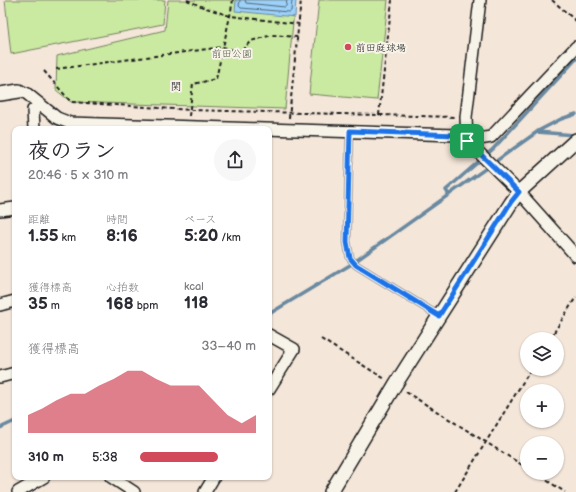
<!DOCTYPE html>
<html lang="ja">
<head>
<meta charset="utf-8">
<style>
  body { margin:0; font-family:"Balsamiq Sans","Klee One",sans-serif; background:#f7f7f7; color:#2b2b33; height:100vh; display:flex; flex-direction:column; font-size:15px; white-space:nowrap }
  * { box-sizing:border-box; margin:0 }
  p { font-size:13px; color:#7c7c81 }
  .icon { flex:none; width:22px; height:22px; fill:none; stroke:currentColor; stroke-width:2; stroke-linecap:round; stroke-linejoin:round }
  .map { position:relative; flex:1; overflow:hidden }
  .side { position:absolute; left:12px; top:126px; width:260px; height:354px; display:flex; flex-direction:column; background:#fff; border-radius:8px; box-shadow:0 1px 3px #0004 }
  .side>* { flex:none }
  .controls { position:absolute; left:520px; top:332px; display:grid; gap:8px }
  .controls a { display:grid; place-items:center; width:44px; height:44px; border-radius:50%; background:#fff; box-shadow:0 1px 3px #0004; font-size:20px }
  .pin { position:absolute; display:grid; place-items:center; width:34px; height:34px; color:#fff; margin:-17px; border-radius:8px; box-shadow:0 2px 6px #0006 }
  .round { display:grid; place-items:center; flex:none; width:42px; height:42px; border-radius:21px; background:#f7f7f7 }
  .headline { display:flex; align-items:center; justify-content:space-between; height:68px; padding:0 16px }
  h1 { font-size:22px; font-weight:700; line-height:30px }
  .figures { display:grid; grid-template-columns:repeat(3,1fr); gap:6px; height:68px; padding:4px 16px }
  .figures div { display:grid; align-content:center }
  .figures b { font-size:17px; font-weight:700 }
  .figures small { font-size:11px; font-weight:400 }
  .figures p { font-size:11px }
  .chart { height:112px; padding:8px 16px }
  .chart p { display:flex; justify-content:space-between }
  .chart svg { width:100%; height:72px; margin-top:4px; fill:#d1495b; opacity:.7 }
  ul { padding:0 16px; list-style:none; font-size:13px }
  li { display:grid; grid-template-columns:64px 48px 1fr; align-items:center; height:30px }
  li i { height:10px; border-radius:5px; background:#d1495b }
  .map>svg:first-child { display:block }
  .green { fill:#cae9a1; stroke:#73825e }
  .water { fill:#9cd1fa; stroke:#6989a1 }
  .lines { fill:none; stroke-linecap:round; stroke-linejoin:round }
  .shore { stroke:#4f6475; stroke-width:1 }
  .stream { stroke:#6989a1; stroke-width:3.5 }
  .service-casing { stroke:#1c1c1c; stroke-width:8 }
  .minor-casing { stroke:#1c1c1c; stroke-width:14 }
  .tertiary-casing { stroke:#1c1c1c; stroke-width:16 }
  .path { stroke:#1c1c1c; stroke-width:2; stroke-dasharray:4 3; stroke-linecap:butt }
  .service { stroke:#f7f3e8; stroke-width:5.5 }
  .minor { stroke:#f7f3e8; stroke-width:11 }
  .tertiary { stroke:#f7f3e8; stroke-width:13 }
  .route-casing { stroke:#fff; stroke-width:8 }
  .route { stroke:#1a73e8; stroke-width:5 }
  .poi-dot { fill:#d1495b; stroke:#f7f3e8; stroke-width:1.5 }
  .labels { text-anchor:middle; stroke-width:4; stroke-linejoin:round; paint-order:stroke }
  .poi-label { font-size:10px; fill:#1c1c1c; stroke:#f7f3e8; text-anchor:start }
  .park-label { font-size:10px; fill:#505a44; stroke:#f7f3e8 }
  .neighbourhood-label { font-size:11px; fill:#1c1c1c; stroke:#f7f3e8 }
</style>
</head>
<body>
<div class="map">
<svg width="576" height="492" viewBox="0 0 576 492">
  <rect width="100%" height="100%" fill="#f4e6d9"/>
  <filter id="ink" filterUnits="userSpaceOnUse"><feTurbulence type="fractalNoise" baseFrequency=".025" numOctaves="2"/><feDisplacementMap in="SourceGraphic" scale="8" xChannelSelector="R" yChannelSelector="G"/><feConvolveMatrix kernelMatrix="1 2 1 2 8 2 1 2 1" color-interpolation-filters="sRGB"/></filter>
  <g filter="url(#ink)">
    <path class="green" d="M 5,0 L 165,0 L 163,24 L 11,54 Z
      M 168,0 L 295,0 L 285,109 L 71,102 L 56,90 L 57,56 L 165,30 Z
      M 319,0 L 388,0 L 377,100 L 309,94 Z"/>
    <path class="water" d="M 236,0 L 296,0 L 295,17 L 235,11 Z"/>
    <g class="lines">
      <path class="shore" d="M 240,0 L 239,6 L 241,8 L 289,12 L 291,11 L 292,0
        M 245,0 L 246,3 L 285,7 L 286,6 L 287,0"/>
      <path class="stream" d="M 538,131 L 561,119 L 576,114
        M 449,195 L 446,190 L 493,149 L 576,59
        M 269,314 L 350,265 L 537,132 L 575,135
        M 0,428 L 15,421"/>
      <defs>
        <path id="service" d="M 350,131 L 347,242 L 350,258 L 356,265 L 439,316"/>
        <path id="minor" d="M 19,91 L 26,93 L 57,118 L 70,123 L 456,135 L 467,141 L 519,192 L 576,256
          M 34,129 L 33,110 L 41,105
          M 467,141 L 491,137 L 576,47
          M 467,141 L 466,117 L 480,0
          M 0,210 L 15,208
          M 0,305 L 15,301
          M 269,335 L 294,349 L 269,389
          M 0,377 L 15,373
          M 111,477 L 134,492
          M 18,492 L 44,477
          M 205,492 L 214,477"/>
        <path id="tertiary" d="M 0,94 L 19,91
          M 331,492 L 395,385 L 511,203 L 519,192 L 576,140"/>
      </defs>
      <use href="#service" class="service-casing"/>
      <use href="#minor" class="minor-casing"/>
      <use href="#tertiary" class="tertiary-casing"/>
      <path class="path" d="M 187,0 L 203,7 L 230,16 L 299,24
        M 552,0 L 576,21
        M 56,69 L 223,47 L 240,52 L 251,41 L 272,35 L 298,37
        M 44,71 L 71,102 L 190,110 L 455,117
        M 379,115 L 392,0
        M 189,116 L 193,84 L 216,79 L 230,16 L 233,0
        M 289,118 L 301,0
        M 321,339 L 385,379
        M 550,339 L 576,297
        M 406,392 L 527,468
        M 535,473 L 565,492
        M 455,492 L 531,369"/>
      <use href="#service" class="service"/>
      <use href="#minor" class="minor"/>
      <use href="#tertiary" class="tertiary"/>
    </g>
  </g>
  <g class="lines" filter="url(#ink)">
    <defs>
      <path id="route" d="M 350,131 L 456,135 L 467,141 L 519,192 L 511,202 L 439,316 L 356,265 L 350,258 L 347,242 Z"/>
    </defs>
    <use href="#route" class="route-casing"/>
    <use href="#route" class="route"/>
  </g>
  <circle class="poi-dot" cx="348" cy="47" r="4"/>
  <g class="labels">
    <g class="poi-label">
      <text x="356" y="51">前田庭球場</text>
    </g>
    <g class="park-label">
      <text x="232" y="57">前田公園</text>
    </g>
    <g class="neighbourhood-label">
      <text x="176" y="90">関</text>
    </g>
  </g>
</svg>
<div class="controls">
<a><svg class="icon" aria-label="layers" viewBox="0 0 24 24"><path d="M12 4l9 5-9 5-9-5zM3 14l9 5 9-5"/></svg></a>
<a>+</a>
<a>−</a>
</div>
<div class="pin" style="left:467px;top:141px;background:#1e9e55"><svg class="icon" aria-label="arrive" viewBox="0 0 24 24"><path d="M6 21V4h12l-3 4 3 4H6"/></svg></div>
<section class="side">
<div class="headline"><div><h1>夜のラン</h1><p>20:46 · 5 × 310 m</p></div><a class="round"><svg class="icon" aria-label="share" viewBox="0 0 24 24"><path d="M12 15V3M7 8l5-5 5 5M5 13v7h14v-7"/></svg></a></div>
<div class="figures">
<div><p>距離</p><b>1.55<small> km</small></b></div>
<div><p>時間</p><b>8:16</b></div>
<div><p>ペース</p><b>5:20<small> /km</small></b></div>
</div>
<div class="figures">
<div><p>獲得標高</p><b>35<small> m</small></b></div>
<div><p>心拍数</p><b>168<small> bpm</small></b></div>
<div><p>kcal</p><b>118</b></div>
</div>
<div class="chart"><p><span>獲得標高</span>33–40 m</p>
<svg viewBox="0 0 160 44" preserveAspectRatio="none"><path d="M0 44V33L10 29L20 24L30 20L40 20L50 15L60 11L70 6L80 6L90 11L100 15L110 15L120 15L130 24L140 33L150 38L160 33V44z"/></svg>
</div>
<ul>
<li><b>310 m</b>5:38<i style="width:67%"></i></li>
</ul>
</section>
</div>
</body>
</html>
